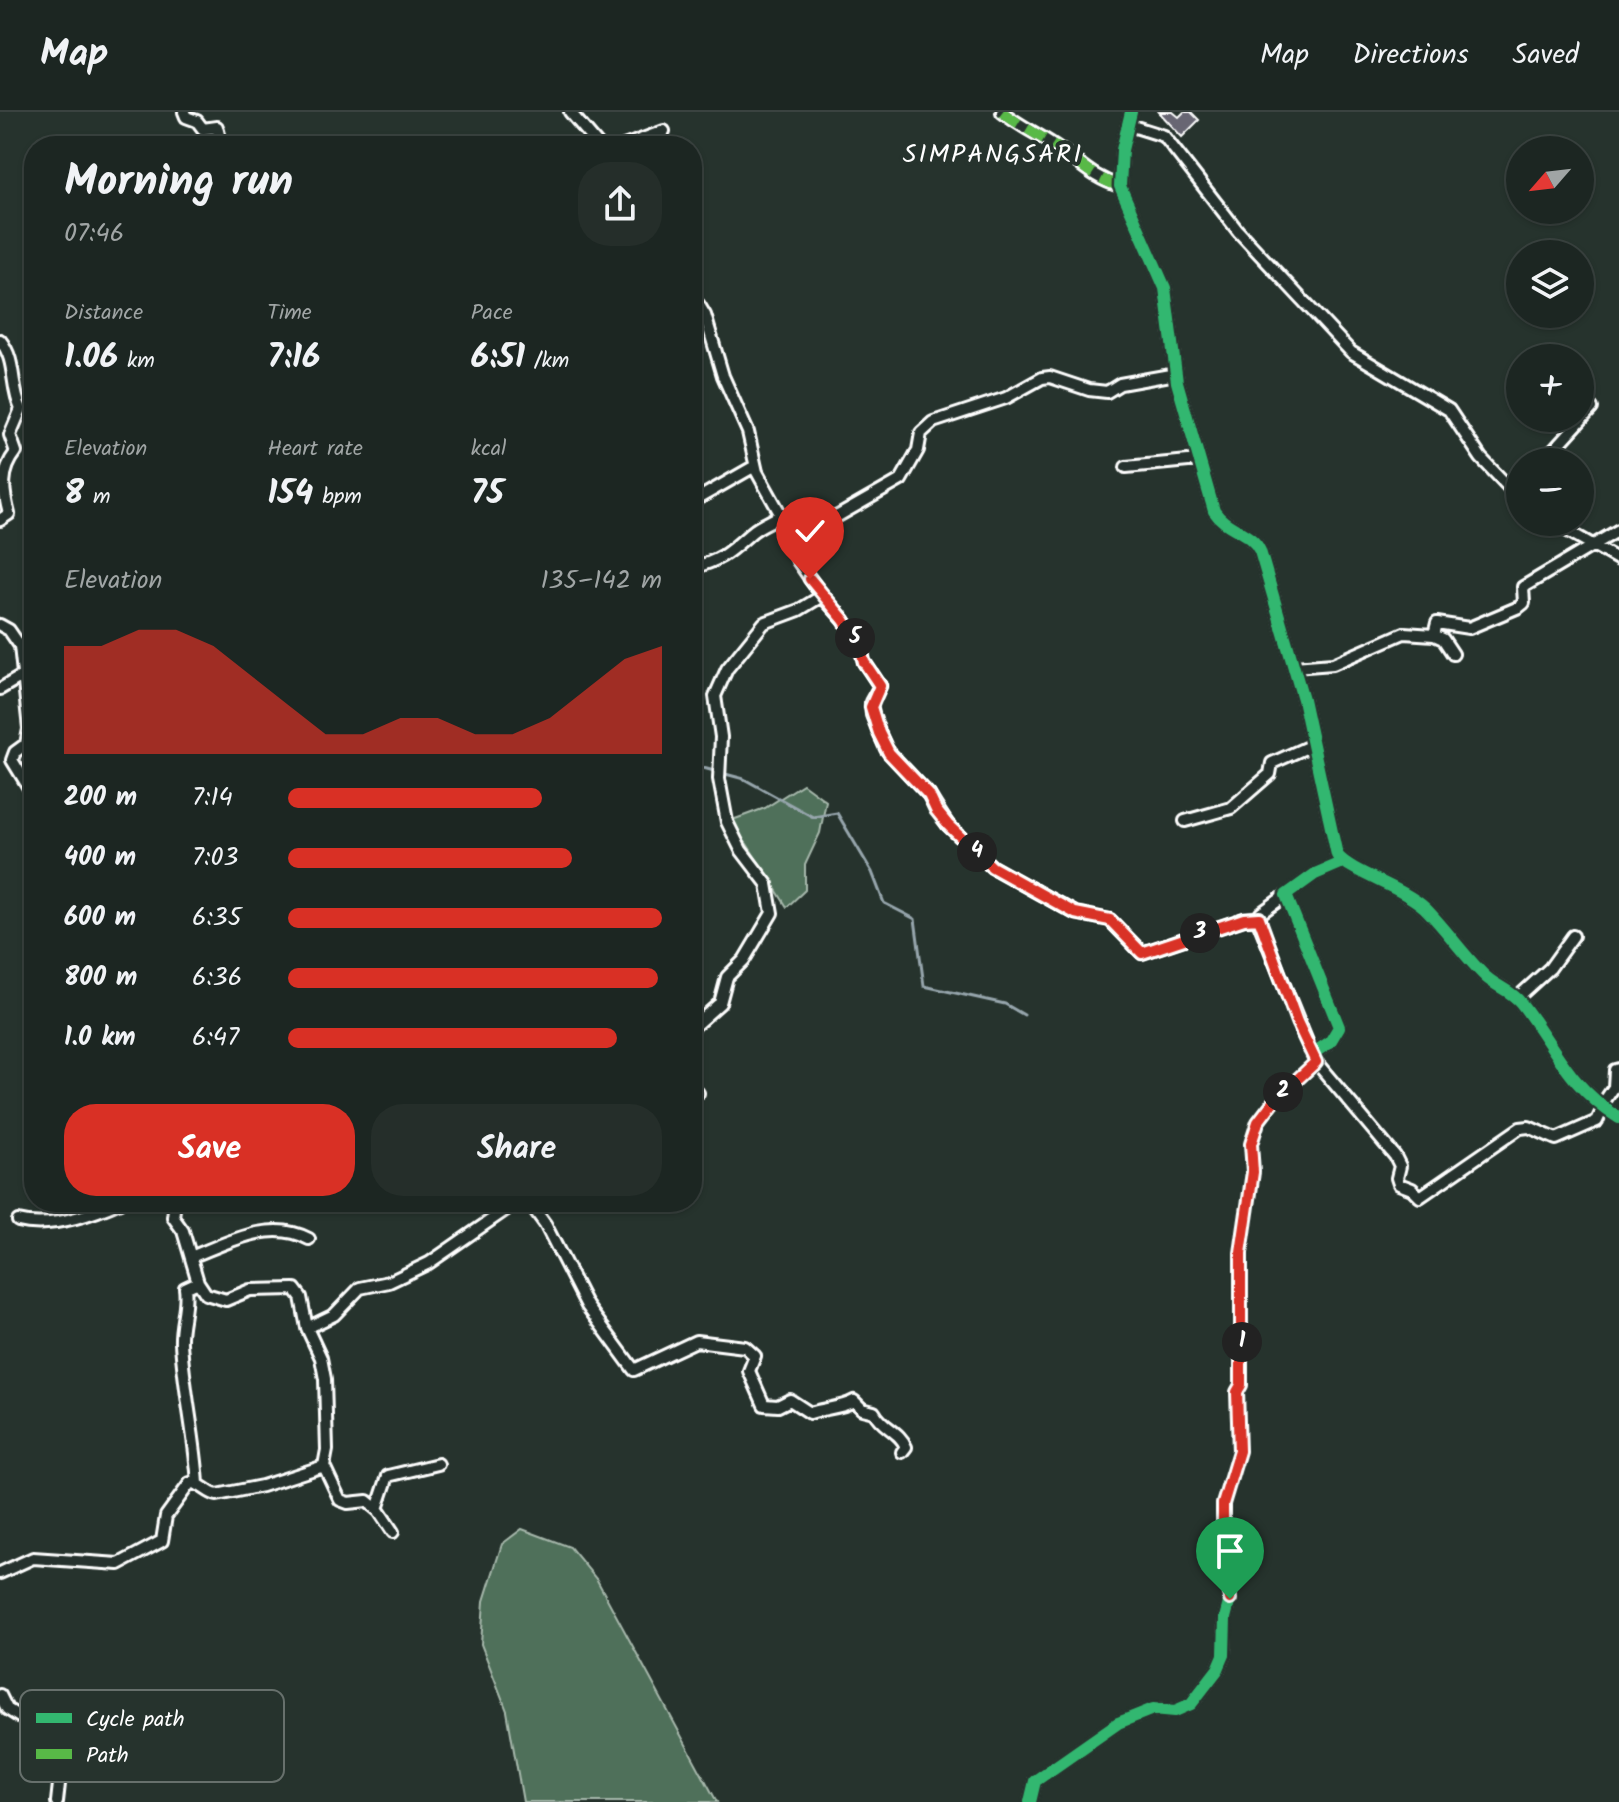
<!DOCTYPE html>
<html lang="en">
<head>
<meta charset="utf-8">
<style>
  body { margin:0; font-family:Kalam,sans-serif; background:#252e2a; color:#f1f3f6; height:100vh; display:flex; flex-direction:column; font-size:30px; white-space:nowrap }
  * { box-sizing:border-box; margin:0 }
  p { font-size:26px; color:#a0a5a5 }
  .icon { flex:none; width:44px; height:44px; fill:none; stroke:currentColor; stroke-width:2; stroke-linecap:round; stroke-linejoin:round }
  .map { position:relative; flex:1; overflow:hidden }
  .panel { position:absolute; left:24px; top:24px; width:678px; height:1076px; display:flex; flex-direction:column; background:#1c2622; border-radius:32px; box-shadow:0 2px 6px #0004,0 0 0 2px #3a4340 }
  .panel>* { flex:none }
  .needle { width:52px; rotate:242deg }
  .buttons { position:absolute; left:1506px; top:24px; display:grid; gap:16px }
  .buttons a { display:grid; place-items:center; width:88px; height:88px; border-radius:50%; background:#1c2622; box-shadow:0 2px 6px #0004,0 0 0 2px #3a4340; font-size:40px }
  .pin { position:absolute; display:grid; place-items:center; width:68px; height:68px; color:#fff; margin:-82px -34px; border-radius:50% 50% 50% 0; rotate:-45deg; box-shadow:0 0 8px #0007 }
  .pin .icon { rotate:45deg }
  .km { position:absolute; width:40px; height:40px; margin:-20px; border-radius:50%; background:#222; color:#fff; font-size:22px; line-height:40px; text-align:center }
  .round { display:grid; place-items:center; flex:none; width:84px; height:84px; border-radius:32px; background:#252e2a }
  .headline { display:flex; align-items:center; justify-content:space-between; height:136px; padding:0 40px }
  h1 { font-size:44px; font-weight:700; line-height:60px }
  .metrics { display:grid; grid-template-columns:repeat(3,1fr); gap:12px; height:136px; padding:8px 40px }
  .metrics div { display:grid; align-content:center }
  .metrics b { font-size:34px; font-weight:700 }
  .metrics small { font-size:22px; font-weight:400 }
  .metrics p { font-size:22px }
  .chart { height:224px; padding:16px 40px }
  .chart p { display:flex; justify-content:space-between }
  .chart svg { width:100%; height:144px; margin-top:8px; fill:#d93025; opacity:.7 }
  .button { display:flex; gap:16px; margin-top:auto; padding:16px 40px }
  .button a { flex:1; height:92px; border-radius:32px; background:#d93025; color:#fff; font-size:32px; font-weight:700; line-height:92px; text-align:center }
  .button a+a { background:#252e2a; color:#f1f3f6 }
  ul { padding:0 40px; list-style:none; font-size:26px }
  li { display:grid; grid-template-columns:128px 96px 1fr; align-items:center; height:60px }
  li i { height:20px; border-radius:10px; background:#d93025 }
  header { display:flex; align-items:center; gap:48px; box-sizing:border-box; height:112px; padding:0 40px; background:#1c2622; border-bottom:2px solid #3a4340 }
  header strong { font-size:38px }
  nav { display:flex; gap:44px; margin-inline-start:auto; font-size:28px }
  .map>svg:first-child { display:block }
  .green { fill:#4f705a; stroke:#a7b8ac; stroke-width:2 }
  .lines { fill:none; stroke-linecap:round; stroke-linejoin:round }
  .stream { stroke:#97a6ad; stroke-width:3 }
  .building { fill:#676673; stroke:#fff; stroke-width:2 }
  .minor-casing { stroke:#fff; stroke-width:16 }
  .minor { stroke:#26332d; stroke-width:10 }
  .quiet { stroke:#58b947; stroke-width:10; stroke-dasharray:20 10; stroke-linecap:butt }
  .cycleway-casing { stroke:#26332d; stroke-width:17 }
  .cycleway { stroke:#33b770; stroke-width:12 }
  .route-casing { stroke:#fff; stroke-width:16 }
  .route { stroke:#d93025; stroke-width:10 }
  .labels { text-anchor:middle; stroke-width:8; stroke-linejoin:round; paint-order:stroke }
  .quarter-label { font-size:26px; letter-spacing:2px; fill:#fff; stroke:#26332d }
  .key { fill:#26332d; stroke:#67706c; stroke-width:2 }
  .key-label { font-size:22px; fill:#fff }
</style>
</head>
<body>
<header>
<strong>Map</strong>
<nav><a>Map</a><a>Directions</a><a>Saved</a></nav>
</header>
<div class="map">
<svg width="1619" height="1690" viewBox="0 0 1619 1690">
  <rect width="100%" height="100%" fill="#26332d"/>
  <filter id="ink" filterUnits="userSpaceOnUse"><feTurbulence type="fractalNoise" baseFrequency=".0125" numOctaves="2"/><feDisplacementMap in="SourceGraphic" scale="16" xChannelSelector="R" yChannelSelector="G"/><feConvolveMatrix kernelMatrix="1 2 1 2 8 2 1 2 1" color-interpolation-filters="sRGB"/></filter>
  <g filter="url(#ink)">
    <path class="green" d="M 803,672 L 826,689 L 820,721 L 805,753 L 805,778 L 787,795 L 747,732 L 727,710 L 765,696 Z
      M 522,1417 L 570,1435 L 597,1468 L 717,1690 L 523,1690 L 507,1599 L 481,1532 L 484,1489 L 502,1432 Z"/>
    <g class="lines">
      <path class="stream" d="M 692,653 L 744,667 L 813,705 L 837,701 L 872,760 L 884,791 L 915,807 L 924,874 L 1005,892 L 1024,903"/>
    </g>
    <path class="building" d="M 1159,0 L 1173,0 L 1179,5 L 1184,0 L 1191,0 L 1199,8 L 1182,25 Z"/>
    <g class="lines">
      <defs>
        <path id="minor" d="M 184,0 L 186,5 L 197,9 L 203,17 L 217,15 L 222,34
          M 570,0 L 599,34
          M 1002,0 C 1021,15 1042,24 1061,38 C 1082,53 1095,67 1120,74
          M 1131,0 L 1122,38 L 1120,74 L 1165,176 L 1177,270 L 1214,399 C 1226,418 1251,419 1260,439 L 1303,587 L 1337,743 C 1351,761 1403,775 1425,796 C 1447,818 1464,844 1486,865 C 1497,875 1512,879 1521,891 C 1556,936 1567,973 1619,1006
          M 1129,13 L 1164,24 L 1238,119 L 1351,240 L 1449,298 L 1481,346 L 1520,387
          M 624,34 L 664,19
          M 692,189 L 699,193 L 705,203 L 723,264 L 748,320 L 757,360 L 781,403
          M 0,228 C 17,249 10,274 21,297 L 10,323 L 16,340 C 0,360 3,379 9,402 L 0,408
          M 1543,350 L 1592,296
          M 1126,355 L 1199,348
          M 692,390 L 755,354
          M 1552,410 L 1619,448
          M 789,427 L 816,418 L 827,407 L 838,404 L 901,368 L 918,338 L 921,321 L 933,310 L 1006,286 L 1042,266 L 1050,265 L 1089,278 L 1107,280 L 1120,272 L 1176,262
          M 692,456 C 723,448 730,439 752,420 C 760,413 772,409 781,403 L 798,449 L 822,484 L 799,498 L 764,511 L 727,557 L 715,584 L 721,625 L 719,667 L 727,710 L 741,738 L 767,772 L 772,801 L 744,848 L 727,865 L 720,891 L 692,916
          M 822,484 L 844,508 L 860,533 L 864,550 L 880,574 L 871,590 L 872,603 L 886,637 L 929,683 L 948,713 L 992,755 L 1075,801 L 1110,808 L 1142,841 L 1244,807 L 1259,806
          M 0,513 L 9,518 L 20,534 L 29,617 L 26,632 L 15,640 L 12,648 L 34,684
          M 1434,523 L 1437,511 L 1469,516 L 1519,495 L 1524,491 L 1523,475 L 1619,418
          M 1294,555 L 1333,552 L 1404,521 L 1434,523 L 1443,527 L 1453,542
          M 0,577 L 22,564
          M 1185,709 L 1231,696 L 1270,662 L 1272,651 L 1312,633
          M 1286,783 L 1261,801 L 1259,811 L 1312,942
          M 1517,886 L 1550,856 L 1573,824
          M 1316,950 L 1395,1044 L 1400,1054 L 1397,1066 L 1399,1072 L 1412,1077 L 1420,1085 L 1520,1016 L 1529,1015 L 1556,1027 L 1597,1009 L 1603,996
          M 692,978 L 698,981
          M 1601,994 L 1614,975 L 1615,958 L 1619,957
          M 175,1090 L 173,1105 L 183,1119 L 198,1170 L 206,1182 L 226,1188 L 250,1178 L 295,1177 L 301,1185 L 307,1216 L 334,1203 L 360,1176 L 389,1170 L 429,1151 L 517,1090
          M 529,1090 L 545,1112 L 587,1194 L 634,1258 L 696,1229 L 745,1235 L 755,1244 L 749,1259 L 764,1293 L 778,1294 L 790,1288 L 810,1301 C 825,1296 842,1296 854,1289 L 862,1297 L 874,1300 C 882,1316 900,1319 906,1335 L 902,1340
          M 18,1109 C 50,1117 91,1103 120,1090
          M 191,1145 C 227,1131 271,1106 309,1127
          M 307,1216 L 321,1246 L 325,1267 L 327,1338 L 324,1354
          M 198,1372 C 195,1324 184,1279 181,1231 C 180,1212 188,1194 185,1176 L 198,1170
          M 377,1397 L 388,1364 L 438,1352
          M 0,1461 L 33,1446 L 119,1452 L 162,1429 L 166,1404 L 190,1371 C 200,1370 207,1381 217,1383 L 262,1374 L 324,1354 L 340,1388 L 348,1391 L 367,1389 L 379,1399 L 393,1420
          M 0,1583 L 7,1597 L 32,1613 L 36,1632 L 61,1654 L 57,1690
          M 1030,1690 L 1035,1669 L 1118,1611 L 1153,1597 L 1175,1599 L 1191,1592 L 1218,1557 L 1224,1543 L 1225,1506 L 1230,1487 L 1223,1423 L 1223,1392 L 1239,1339 L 1237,1280 L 1241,1273 L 1241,1141 L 1253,1060 L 1251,1032 L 1258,1010 L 1274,989 L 1316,950 L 1312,942 L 1330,930 L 1339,915 L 1286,783 L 1315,762 L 1343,750"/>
      </defs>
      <use href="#minor" class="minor-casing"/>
      <use href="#minor" class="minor"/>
      <path class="quiet" d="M 1002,0 C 1021,15 1042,24 1061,38 C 1082,53 1095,67 1120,74"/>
      <defs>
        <path id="cycleway" d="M 1131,0 L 1122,38 L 1120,74 L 1165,176 L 1177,270 L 1214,399 C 1226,418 1251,419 1260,439 L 1303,587 L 1337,743 C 1351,761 1403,775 1425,796 C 1447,818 1464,844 1486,865 C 1497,875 1512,879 1521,891 C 1556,936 1567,973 1619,1006
          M 1030,1690 L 1035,1669 L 1118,1611 L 1153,1597 L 1175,1599 L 1191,1592 L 1218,1557 L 1224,1543 L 1225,1506 L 1230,1487 L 1223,1423 L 1223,1392 L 1239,1339 L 1237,1280 L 1241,1273 L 1241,1141 L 1253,1060 L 1251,1032 L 1258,1010 L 1274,989 L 1316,950 L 1312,942 L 1330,930 L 1339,915 L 1286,783 L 1315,762 L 1343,750"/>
      </defs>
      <use href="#cycleway" class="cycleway-casing"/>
      <use href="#cycleway" class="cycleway"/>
    </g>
  </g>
  <g class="lines" filter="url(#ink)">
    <defs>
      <path id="route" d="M 810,467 L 844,508 L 860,533 L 864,550 L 880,574 L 871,595 L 879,621 L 889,641 L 929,683 L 936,698 L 948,713 L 992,755 L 1075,801 L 1110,808 L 1142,841 L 1244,807 L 1259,806 L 1297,910 L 1316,950 L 1274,989 L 1258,1010 L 1251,1032 L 1253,1060 L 1241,1141 L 1241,1273 L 1237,1280 L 1239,1339 L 1223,1392 L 1223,1423 L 1230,1487"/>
    </defs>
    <use href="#route" class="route-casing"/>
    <use href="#route" class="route"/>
  </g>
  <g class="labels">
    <g class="quarter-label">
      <text x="993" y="50">SIMPANGSARI</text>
    </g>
  </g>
  <rect x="20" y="1578" width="264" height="92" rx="12" class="key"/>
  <rect x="36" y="1601" width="36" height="10" fill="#33b770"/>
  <rect x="36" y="1637" width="36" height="10" fill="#58b947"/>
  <g class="key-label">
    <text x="86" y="1614">Cycle path</text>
    <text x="86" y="1650">Path</text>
  </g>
</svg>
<div class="buttons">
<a><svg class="needle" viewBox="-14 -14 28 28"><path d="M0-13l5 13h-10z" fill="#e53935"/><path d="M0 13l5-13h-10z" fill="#a0a5a5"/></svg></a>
<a><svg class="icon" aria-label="layers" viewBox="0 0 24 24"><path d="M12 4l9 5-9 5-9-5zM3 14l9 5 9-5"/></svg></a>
<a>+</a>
<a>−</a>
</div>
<div class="pin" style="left:1230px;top:1487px;background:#1e9e55"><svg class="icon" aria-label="arrive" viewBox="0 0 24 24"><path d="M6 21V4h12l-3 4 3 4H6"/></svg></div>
<div class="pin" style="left:810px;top:467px;background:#d93025"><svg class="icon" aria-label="check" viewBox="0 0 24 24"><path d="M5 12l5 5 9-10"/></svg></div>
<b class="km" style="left:1242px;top:1230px">1</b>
<b class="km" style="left:1283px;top:980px">2</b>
<b class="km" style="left:1200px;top:821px">3</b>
<b class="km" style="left:977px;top:740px">4</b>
<b class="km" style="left:855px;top:526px">5</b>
<section class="panel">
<div class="headline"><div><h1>Morning run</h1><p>07:46</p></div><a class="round"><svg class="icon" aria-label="share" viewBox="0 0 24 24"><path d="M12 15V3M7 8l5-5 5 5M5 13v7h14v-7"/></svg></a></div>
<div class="metrics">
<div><p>Distance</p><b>1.06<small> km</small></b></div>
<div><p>Time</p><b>7:16</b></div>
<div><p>Pace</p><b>6:51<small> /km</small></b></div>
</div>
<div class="metrics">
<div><p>Elevation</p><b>8<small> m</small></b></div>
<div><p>Heart rate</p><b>154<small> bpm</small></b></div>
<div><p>kcal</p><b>75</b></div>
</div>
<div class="chart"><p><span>Elevation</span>135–142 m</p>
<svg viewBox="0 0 160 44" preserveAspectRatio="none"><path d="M0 44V11L10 11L20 6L30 6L40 11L50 20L60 29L70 38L80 38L90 33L100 33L110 38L120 38L130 33L140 24L150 15L160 11V44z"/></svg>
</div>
<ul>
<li><b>200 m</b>7:14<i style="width:68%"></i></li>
<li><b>400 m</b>7:03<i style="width:76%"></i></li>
<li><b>600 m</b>6:35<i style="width:100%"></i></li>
<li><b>800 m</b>6:36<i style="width:99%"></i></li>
<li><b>1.0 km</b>6:47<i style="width:88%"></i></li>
</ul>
<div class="button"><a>Save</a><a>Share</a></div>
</section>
</div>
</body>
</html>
